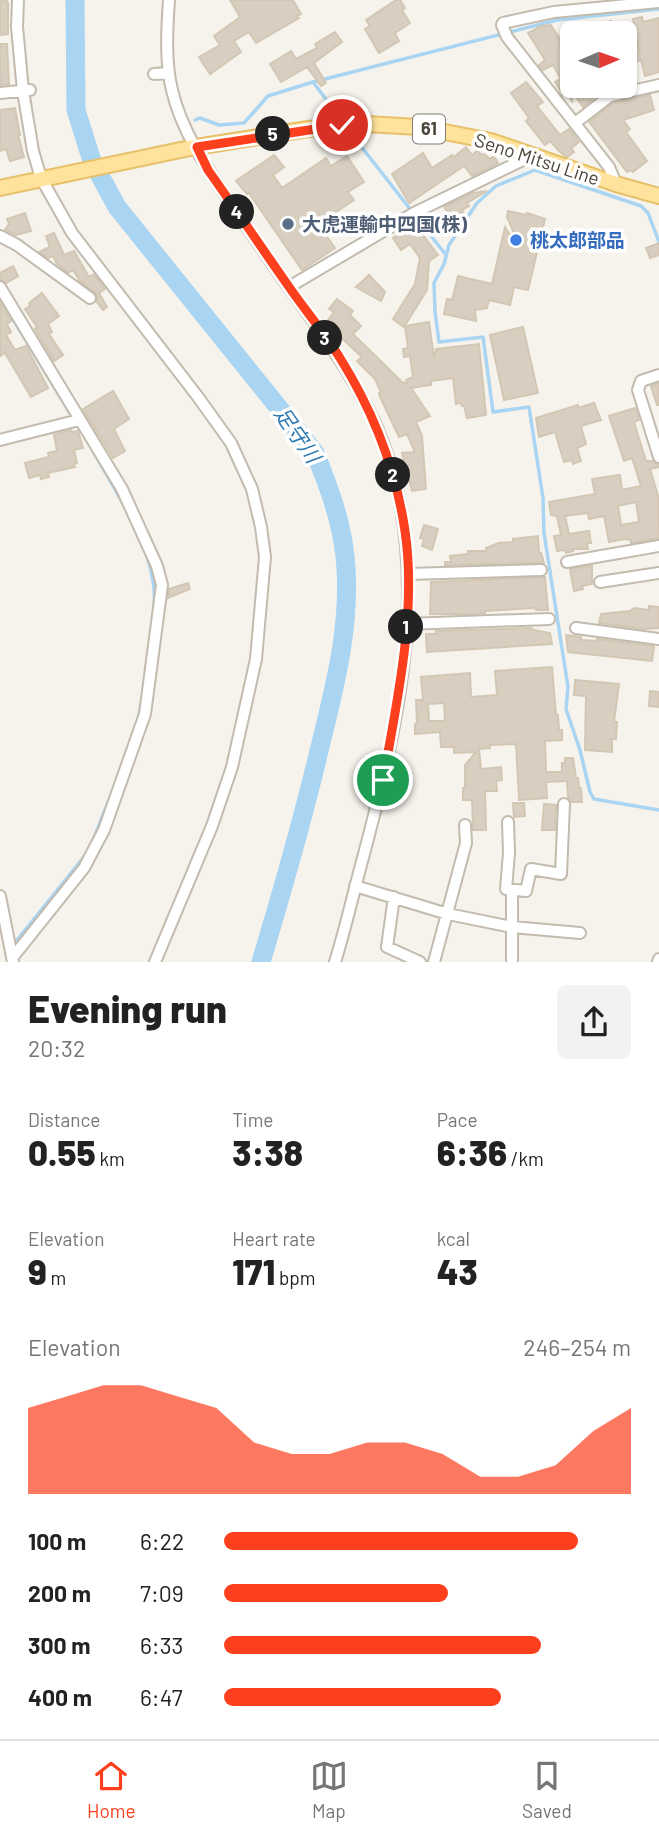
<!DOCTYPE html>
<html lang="en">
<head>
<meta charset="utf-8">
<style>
  body { margin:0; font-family:Barlow,"Noto Sans JP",sans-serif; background:#f2f2f2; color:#222; height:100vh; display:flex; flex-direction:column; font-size:26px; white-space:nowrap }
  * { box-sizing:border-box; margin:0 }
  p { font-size:23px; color:#767676 }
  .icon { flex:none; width:38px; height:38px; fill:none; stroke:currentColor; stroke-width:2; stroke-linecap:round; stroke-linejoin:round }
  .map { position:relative; height:962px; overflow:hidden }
  .sheet { display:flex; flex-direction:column; background:#fff; flex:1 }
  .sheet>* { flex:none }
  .needle { width:46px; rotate:88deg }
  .tools { position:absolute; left:560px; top:21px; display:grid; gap:14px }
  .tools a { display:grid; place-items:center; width:77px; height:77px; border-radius:10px; background:#fff; box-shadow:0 2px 5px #0004; font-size:35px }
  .pin { position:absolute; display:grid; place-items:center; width:60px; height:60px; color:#fff; margin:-30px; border:4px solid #fff; border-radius:50%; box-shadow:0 2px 7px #0007 }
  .km { position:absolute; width:35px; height:35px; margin:-18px; border-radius:50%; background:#222; color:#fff; font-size:19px; line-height:35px; text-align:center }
  .round { display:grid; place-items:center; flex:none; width:74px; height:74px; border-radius:10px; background:#f2f2f2 }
  .headline { display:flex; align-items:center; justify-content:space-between; height:119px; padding:0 28px }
  h1 { font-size:38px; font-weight:800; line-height:52px }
  .stats { display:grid; grid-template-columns:repeat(3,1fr); gap:10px; height:119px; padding:7px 28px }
  .stats div { display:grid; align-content:center }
  .stats b { font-size:35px; font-weight:800 }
  .stats small { font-size:19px; font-weight:400 }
  .stats p { font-size:19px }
  .chart { height:196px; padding:14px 28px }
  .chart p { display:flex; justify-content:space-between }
  .chart svg { width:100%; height:126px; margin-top:7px; fill:#fc3f1d; opacity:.7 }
  ul { padding:0 28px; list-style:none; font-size:23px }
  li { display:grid; grid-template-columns:112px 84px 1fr; align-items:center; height:52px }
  li i { height:18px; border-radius:9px; background:#fc3f1d }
  .dock { display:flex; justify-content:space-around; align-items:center; height:98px; border-top:2px solid #e0e0e0; background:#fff; font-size:19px; color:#767676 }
  .dock a { display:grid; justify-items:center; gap:4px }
  .dock .current { color:#fc3f1d }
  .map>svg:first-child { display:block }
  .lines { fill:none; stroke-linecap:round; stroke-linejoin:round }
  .stream { stroke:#a9d4f2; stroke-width:3.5 }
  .river { stroke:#a9d4f2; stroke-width:19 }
  .building { fill:#d8cfc1; stroke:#d3c7b4; stroke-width:2; fill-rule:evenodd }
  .minor-casing { stroke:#c2bbae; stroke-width:14 }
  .major-casing { stroke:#e6c16a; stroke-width:18 }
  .minor { stroke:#fff; stroke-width:10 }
  .major { stroke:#ffe39c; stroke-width:14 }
  .route-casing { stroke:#fff; stroke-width:14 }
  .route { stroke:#fc3f1d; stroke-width:9 }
  .service-dot { fill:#5c6f8a; stroke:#fff; stroke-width:2.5 }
  .shop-dot { fill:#3f7fe0; stroke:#fff; stroke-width:2.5 }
  .labels { text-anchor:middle; stroke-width:7; stroke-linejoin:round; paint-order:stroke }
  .shield { fill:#fff; stroke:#817c74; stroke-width:2 }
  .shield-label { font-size:18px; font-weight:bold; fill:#4b4439 }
  .street-label { font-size:19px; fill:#4b4439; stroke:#fff }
  .service-label { font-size:19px; font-weight:bold; fill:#4e5e75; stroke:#fff; text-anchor:start }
  .shop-label { font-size:19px; font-weight:bold; fill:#366cbe; stroke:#fff; text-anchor:start }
  .water-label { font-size:21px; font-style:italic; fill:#2e7ab2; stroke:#fff }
</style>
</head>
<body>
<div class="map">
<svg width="659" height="962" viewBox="0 0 659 962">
  <rect width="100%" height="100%" fill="#f6f3ec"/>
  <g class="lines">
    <path class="stream" d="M 313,82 L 328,102
      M 195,120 L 200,118 L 219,125 L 244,123 L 268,96 L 313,82 L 557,20 L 659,9
      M 353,136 L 446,255
      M 659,242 L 648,213 L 641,206 L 535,170 L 496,186 L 477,203 L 449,245 L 444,264 L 434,283 L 435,312 L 439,342 L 483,337 L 493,412 L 529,407 L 543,498 L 544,533 L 568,687 L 566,709 L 580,750 L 590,792 L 594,799 L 659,810
      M 0,298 L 81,431
      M 92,449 C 116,493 159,554 154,606
      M 138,720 L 142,700
      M 94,838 L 109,800
      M 17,940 L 84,857"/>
    <path class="river" d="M 75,0 L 76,110 L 92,161 L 117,207 L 315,453 C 329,487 341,520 345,556 C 352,622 335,686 319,751 C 302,822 282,892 261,962"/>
  </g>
  <path class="building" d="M 0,0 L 6,0 L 8,3 L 8,34 L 0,35 Z
    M 230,0 L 293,0 L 301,14 L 297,16 L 299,18 L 256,43 L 249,32 L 234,41 L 241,52 L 210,74 L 199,57 L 220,45 L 214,36 L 240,17 Z
    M 396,0 L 400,0 L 405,8 L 402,10 L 410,23 L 395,33 L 399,41 L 379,53 L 365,29 L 370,26 L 366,20 Z
    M 642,17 L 643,22 L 659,18 L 659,72 L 645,76 L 641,60 L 625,64 L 625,54 L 639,51 L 633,19 Z
    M 611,21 L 614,33 L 564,33 L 587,23 L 589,27 Z
    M 551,25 L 572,59 L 572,86 L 588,86 L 591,92 L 589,93 L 593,99 L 583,107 L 575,95 L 572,97 L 572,101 L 567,93 L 563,95 L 555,82 L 561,79 L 553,65 L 543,70 L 539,65 L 545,60 L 528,33 L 541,26 Z
    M 335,32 L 342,42 L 314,63 L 326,83 L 321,86 L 307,67 L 281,82 L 270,64 L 291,51 L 296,59 L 317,48 L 315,44 Z
    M 0,44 L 7,44 L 9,84 L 0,85 Z
    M 526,82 L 543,102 L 537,106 L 560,135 L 569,129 L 579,142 L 571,148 L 574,152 L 567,157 L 560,152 L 550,141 L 545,145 L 526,121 L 529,118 L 511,93 Z
    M 650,95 L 654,110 L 623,120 L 630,129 L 626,132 L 647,161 L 633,172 L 631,170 L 627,172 L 589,122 L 613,103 Z
    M 15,108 L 20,135 L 18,135 L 24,157 L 10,161 L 6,149 L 0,151 L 0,110 Z
    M 466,147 L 472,155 L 478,150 L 481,155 L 484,154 L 490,159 L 494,156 L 498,163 L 472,176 L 464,166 L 409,203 L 392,174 L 423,153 L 432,168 L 452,155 L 454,157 Z
    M 274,155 L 284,167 L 273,175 L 282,188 L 326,158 L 331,166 L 347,156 L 364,182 L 348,192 L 354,200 L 318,224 L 335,248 L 302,270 L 249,193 L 247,194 L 236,181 Z
    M 487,191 L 467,203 L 469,206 L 462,210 L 463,212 L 451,218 L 444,207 L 473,193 Z
    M 508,211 L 526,215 L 527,213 L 545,219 L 528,290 L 514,287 L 510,305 L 489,300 L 487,308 L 475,310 L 476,321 L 444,314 L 447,299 L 452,300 L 458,276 L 492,284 L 505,227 L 510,235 L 514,233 L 507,217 Z
    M 25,213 L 31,231 L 16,235 L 5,230 L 9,224 L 7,219 Z
    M 414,223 L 438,255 L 429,261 L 427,290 L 404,327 L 393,319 L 415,284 L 420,258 L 410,244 L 401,250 L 393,238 Z
    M 54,233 L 64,255 L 74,251 L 89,277 L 94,274 L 105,289 L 99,293 L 107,307 L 103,310 L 97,302 L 97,294 L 80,281 L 73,270 L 68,273 L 57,264 L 53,256 L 48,258 L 39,252 L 50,247 L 46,236 Z
    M 659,243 L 659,255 L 650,258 L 646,248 Z
    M 13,266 L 18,276 L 6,283 L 0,279 L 0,273 Z
    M 369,275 L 385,292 L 381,301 L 356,287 Z
    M 42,293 L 59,316 L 48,324 L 52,332 L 49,334 L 63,355 L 54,361 L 35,329 L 37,327 L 25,309 L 30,306 L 29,303 Z
    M 337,299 L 353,311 L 350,315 L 361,326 L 353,334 L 402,382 L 407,384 L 406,380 L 413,377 L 410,356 L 404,357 L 403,349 L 408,348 L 405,326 L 429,322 L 434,358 L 436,349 L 479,344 L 486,415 L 467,418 L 464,406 L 462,406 L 461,403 L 456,404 L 453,378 L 431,381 L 431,385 L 411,388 L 430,416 L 416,422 L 422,436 L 426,489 L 412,491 L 402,453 L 415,452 L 407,434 L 399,437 L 380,397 L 379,393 L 381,392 L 375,379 L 357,361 L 362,357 L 334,331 L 337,328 L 328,320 L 334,312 L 329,309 Z
    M 0,302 L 11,321 L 7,324 L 11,332 L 6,335 L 15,350 L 26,346 L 48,388 L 31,397 L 5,353 L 0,356 Z
    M 523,327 L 538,393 L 504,400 L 490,335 Z
    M 659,383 L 659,405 L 657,405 L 651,386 Z
    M 113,391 L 129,419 L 114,429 L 125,451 L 113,458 L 83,409 Z
    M 594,403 L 601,420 L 581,426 L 586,444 L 577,448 L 581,461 L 573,464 L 572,460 L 564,462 L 555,432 L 539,437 L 536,418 L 578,405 L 578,408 Z
    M 635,408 L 639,420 L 634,422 L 646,461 L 652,461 L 659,465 L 659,467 L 650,469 L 658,496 L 659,538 L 631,543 L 631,540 L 625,539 L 609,542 L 604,516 L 589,519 L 588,513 L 565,516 L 569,534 L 589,531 L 591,543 L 587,543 L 588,549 L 572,549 L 573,551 L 566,553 L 565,550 L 557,551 L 554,536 L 561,535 L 557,516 L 551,515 L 549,502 L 595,494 L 592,479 L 620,475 L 622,490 L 641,486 L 632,458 L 624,461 L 609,416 ZM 636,502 L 639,522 L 621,525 L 618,506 Z
    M 71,430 L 72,432 L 78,431 L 83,448 L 74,450 L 77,463 L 74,464 L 75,467 L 48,473 L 49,477 L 41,479 L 40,475 L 29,478 L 25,463 L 49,457 L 48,453 L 57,451 L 54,435 Z
    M 424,525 L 438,529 L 432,550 L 422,546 L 424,539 L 420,538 Z
    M 538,536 L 539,553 L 541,553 L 544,563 L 445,565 L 445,562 L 451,562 L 450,556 L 468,554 L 468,551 L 486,551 L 486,548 L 499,543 L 513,542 L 513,539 Z
    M 592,566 L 592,584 L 582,586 L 583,589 L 574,591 L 570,569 Z
    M 545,577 L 548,610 L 536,610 L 535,608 L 485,611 L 485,613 L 472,614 L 430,614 L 431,582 Z
    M 188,583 L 190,589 L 168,598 L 169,589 Z
    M 649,606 L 659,607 L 659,628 L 644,629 L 599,623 L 601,614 L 630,611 L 634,608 L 649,610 Z
    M 531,628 L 534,630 L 550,633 L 552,644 L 427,652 L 426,634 L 436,634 L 436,631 Z
    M 566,635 L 581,637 L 581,640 L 597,641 L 597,639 L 654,646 L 652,661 L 568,652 Z
    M 552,667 L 556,715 L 558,715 L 559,730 L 562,730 L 562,740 L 545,741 L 546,772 L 562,772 L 562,763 L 565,763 L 565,758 L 573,758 L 576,778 L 578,778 L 579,788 L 581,788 L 582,802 L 571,802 L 568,797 L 567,781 L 546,782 L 547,798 L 519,800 L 516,744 L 490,745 L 490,748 L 479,749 L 481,769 L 501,767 L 502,780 L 496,781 L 497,791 L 485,791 L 486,830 L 473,830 L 472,800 L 463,800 L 463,788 L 465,788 L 465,765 L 476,752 L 454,753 L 454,747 L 441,747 L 440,732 L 415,734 L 415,724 L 417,723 L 416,700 L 423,700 L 421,677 L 470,673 L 471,697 L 497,695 L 495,671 ZM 444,703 L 445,721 L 429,721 L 428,704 Z
    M 575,680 L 619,684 L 614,722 L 617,722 L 616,739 L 612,739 L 612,752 L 585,750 L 586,696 L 574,695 Z
    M 650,691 L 659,692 L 659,707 L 649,706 Z
    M 513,803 L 524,803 L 525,816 L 514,817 Z
    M 544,804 L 556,805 L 555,830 L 542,830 Z"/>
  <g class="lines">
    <defs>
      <path id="minor" d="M 18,0 L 17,27 L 23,91 L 33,151 L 41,178 L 72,233 L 198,397 L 231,443 L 252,489 L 261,527 L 265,557 L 256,659 L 232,767 L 212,826 L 155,962
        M 169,0 C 167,29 165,62 172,90 C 182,134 211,174 236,211 C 254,237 272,264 290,289 C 326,339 364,389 385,448 C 432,579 398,725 364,854 C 354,890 346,927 335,962
        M 154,74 L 169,73
        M 0,93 L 30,90
        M 575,123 L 610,96 L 659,85
        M 616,184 L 609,167 L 507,37 L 502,25 L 503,23 L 554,12 L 659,2
        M 0,236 L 17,245 L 90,298
        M 0,287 L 122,489 L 157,566 L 162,585 L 145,714 L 104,830 L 84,868 L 13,957
        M 289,287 L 414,213 L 533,155
        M 659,375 L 641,381 L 638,390 L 659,457
        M 0,440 L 79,420
        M 567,562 L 659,546
        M 408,574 L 541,570
        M 600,582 L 659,573
        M 406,624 L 549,619
        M 576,628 L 659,639
        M 508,822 L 509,853 L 506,889 L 526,891 L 531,869 L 561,874 L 564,804
        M 355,886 L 448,914 L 512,927 L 580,933
        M 0,896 L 13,962
        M 394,897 L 387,947 L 420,962
        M 434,962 L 466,843 L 465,825
        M 512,962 L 512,890
        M 658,962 L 659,959"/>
      <path id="major" d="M 0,188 L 190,148 L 308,129 L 366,124 L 419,127 L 491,141 L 616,184 L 659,196"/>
    </defs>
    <use href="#minor" class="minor-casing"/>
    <use href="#major" class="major-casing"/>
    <use href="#minor" class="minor"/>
    <use href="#major" class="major"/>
  </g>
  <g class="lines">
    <defs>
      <path id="route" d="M 342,125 L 197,147 L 208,170 C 235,208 261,247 287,284 C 304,309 324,332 340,358 C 373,411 396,469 405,531 C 417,610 397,702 383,780"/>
    </defs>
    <use href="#route" class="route-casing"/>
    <use href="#route" class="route"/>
  </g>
  <circle class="service-dot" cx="288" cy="224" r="7"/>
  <circle class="shop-dot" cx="516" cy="240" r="7"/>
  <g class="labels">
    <rect class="shield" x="413" y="114.5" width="32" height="29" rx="5"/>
    <g class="shield-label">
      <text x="429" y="135">61</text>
    </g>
    <g class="street-label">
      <text transform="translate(537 159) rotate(18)" y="7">Seno Mitsu Line</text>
    </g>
    <g class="service-label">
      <text x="302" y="231">大虎運輸中四国(株)</text>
    </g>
    <g class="shop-label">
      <text x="530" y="247">桃太郎部品</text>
    </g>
    <g class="water-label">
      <text transform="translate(297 435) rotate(55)" y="7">足守川</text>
    </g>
  </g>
</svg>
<div class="tools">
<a><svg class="needle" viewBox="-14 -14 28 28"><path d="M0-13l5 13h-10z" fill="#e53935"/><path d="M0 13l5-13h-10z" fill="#767676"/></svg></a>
</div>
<div class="pin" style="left:383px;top:780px;background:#1e9e55"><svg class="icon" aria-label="arrive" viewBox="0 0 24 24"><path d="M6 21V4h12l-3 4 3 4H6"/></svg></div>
<div class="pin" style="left:342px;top:125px;background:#d93025"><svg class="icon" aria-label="check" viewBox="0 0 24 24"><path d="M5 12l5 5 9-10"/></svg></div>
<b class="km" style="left:406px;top:627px">1</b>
<b class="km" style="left:393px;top:475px">2</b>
<b class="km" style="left:325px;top:338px">3</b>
<b class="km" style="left:237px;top:212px">4</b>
<b class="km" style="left:273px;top:134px">5</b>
</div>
<section class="sheet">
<div class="headline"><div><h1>Evening run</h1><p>20:32</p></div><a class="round"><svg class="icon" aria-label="share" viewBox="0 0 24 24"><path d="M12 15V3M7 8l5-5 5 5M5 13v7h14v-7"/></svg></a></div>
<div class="stats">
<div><p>Distance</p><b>0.55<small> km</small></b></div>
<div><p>Time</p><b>3:38</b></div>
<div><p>Pace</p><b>6:36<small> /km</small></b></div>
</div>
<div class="stats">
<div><p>Elevation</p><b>9<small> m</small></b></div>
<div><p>Heart rate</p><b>171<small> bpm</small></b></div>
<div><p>kcal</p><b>43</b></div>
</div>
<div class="chart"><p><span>Elevation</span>246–254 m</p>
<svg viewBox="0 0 160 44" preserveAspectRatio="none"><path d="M0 44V14L10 10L20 6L30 6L40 10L50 14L60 26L70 30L80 30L90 26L100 26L110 30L120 38L130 38L140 34L150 22L160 14V44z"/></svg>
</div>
<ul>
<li><b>100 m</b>6:22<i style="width:87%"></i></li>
<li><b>200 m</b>7:09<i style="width:55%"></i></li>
<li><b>300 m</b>6:33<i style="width:78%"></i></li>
<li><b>400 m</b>6:47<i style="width:68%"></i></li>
</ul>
</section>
<nav class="dock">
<a class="current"><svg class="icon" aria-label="home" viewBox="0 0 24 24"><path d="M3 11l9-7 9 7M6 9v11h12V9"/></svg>Home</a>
<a><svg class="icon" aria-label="map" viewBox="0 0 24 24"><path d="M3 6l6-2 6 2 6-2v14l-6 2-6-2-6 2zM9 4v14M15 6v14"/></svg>Map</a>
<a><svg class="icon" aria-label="saved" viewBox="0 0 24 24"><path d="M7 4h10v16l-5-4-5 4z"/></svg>Saved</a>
</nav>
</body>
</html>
